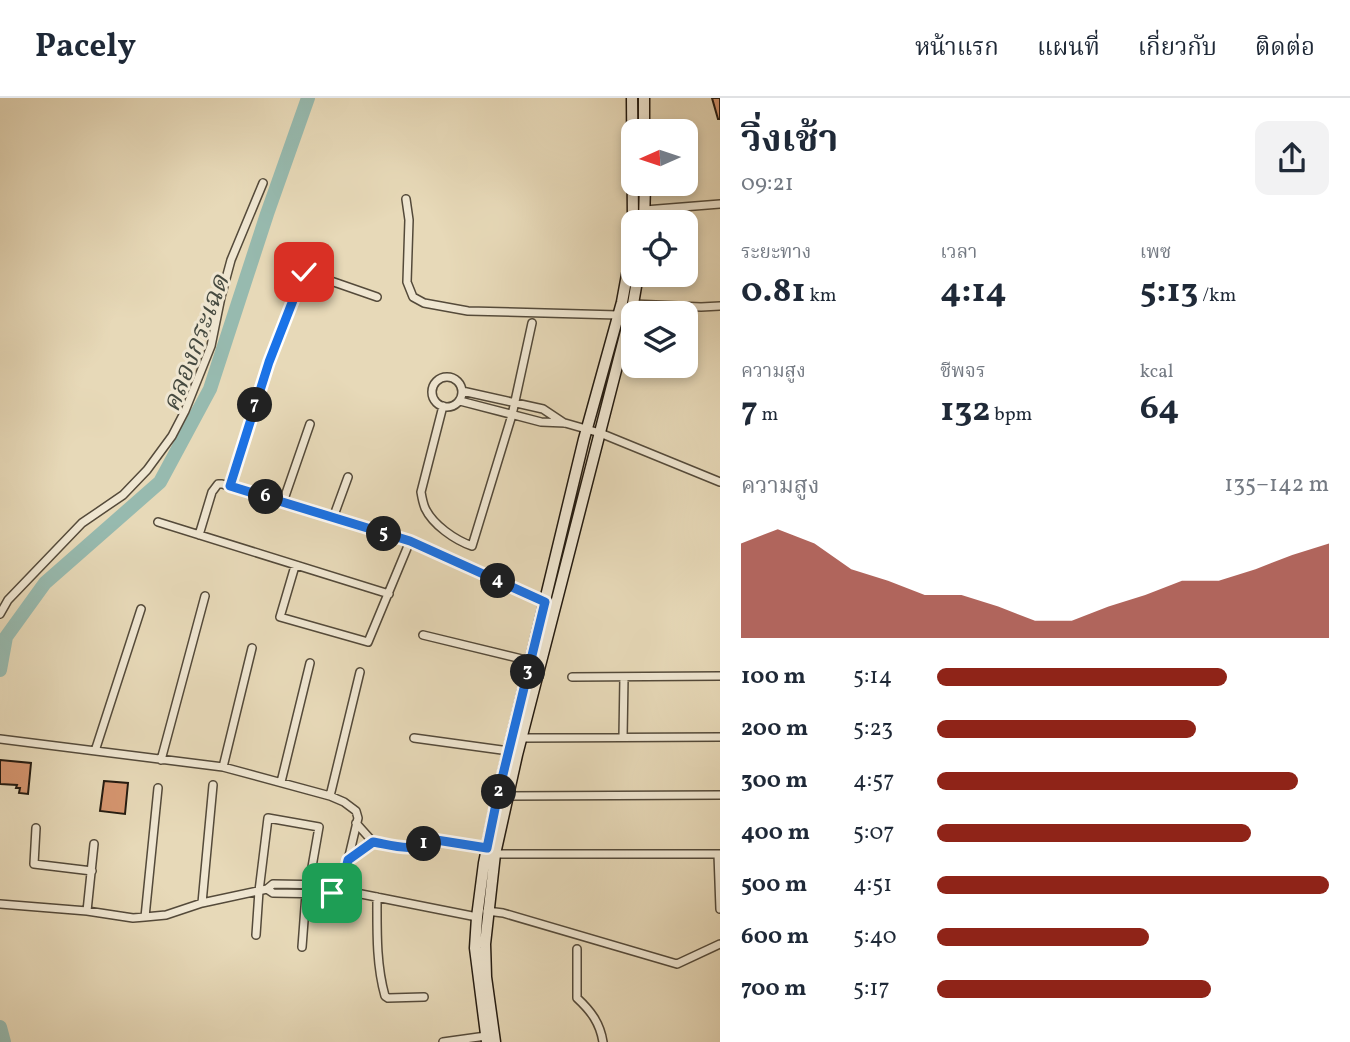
<!DOCTYPE html>
<html lang="th">
<head>
<meta charset="utf-8">
<style>
  body { margin:0; font-family:Vollkorn,"Noto Serif Thai",serif; background:#f2f2f3; color:#1f2937; height:100vh; display:flex; flex-direction:column; font-size:26px; white-space:nowrap }
  * { box-sizing:border-box; margin:0 }
  p { font-size:23px; color:#747a83 }
  .icon { flex:none; width:38px; height:38px; fill:none; stroke:currentColor; stroke-width:2; stroke-linecap:round; stroke-linejoin:round }
  .map { position:relative; flex:1; overflow:hidden }
  .panel { display:flex; flex-direction:column; background:#fff; width:630px }
  .panel>* { flex:none }
  .needle { width:46px; rotate:267deg }
  .buttons { position:absolute; left:621px; top:21px; display:grid; gap:14px }
  .buttons a { display:grid; place-items:center; width:77px; height:77px; border-radius:14px; background:#fff; box-shadow:0 4px 10px #0003; font-size:35px }
  .pin { position:absolute; display:grid; place-items:center; width:60px; height:60px; color:#fff; margin:-30px; border-radius:14px; box-shadow:0 4px 10px #0006 }
  .km { position:absolute; width:35px; height:35px; margin:-18px; border-radius:50%; background:#222; color:#fff; font-size:19px; line-height:35px; text-align:center }
  .round { display:grid; place-items:center; flex:none; width:74px; height:74px; border-radius:14px; background:#f2f2f3 }
  .headline { display:flex; align-items:center; justify-content:space-between; height:119px; padding:0 21px }
  h1 { font-size:38px; font-weight:700; line-height:52px }
  .stats { display:grid; grid-template-columns:repeat(3,1fr); gap:10px; height:119px; padding:7px 21px }
  .stats div { display:grid; align-content:center }
  .stats b { font-size:35px; font-weight:700 }
  .stats small { font-size:19px; font-weight:400 }
  .stats p { font-size:19px }
  .chart { height:196px; padding:14px 21px }
  .chart p { display:flex; justify-content:space-between }
  .chart svg { width:100%; height:126px; margin-top:7px; fill:#8f2418; opacity:.7 }
  ul { padding:0 21px; list-style:none; font-size:23px }
  li { display:grid; grid-template-columns:112px 84px 1fr; align-items:center; height:52px }
  li i { height:18px; border-radius:9px; background:#8f2418 }
  header { display:flex; align-items:center; gap:42px; box-sizing:border-box; height:98px; padding:0 35px; background:#fff; border-bottom:2px solid #e0e1e3 }
  header strong { font-size:33px }
  nav { display:flex; gap:38px; margin-inline-start:auto; font-size:24px }
  main { display:flex; flex:1; min-height:0 }
  .map>svg:first-child { display:block }
  .lines { fill:none; stroke-linecap:round; stroke-linejoin:round }
  .river { stroke:#97baaf; stroke-width:14 }
  .building { fill:#d5956f; stroke:#231a10; stroke-width:2 }
  .street-casing { stroke:#544a3a; stroke-width:10 }
  .secondary-casing { stroke:#231a10; stroke-width:13 }
  .street { stroke:#efe6d1; stroke-width:7 }
  .secondary { stroke:#efe6d1; stroke-width:10 }
  .route-casing { stroke:#fff; stroke-width:14 }
  .route { stroke:#1a73e8; stroke-width:9 }
  .labels { text-anchor:middle; stroke-width:6; stroke-linejoin:round; paint-order:stroke }
  .water-label { font-size:26px; font-style:italic; fill:#464a40; stroke:#efe6d1 }
</style>
</head>
<body>
<header>
<strong>Pacely</strong>
<nav><a>หน้าแรก</a><a>แผนที่</a><a>เกี่ยวกับ</a><a>ติดต่อ</a></nav>
</header>
<main>
<div class="map">
<svg width="720" height="944" viewBox="0 0 720 944">
  <rect width="100%" height="100%" fill="#e7d9b8"/>
  <filter id="stains"><feTurbulence type="fractalNoise" baseFrequency=".00286" numOctaves="4"/><feColorMatrix values="0 0 0 0 .2 0 0 0 0 .09 0 0 0 0 .02 0 0 0 .5 -.17"/></filter>
  <radialGradient id="worn" r=".72"><stop offset=".6" stop-color="#630" stop-opacity="0"/><stop offset="1" stop-color="#630" stop-opacity=".3"/></radialGradient>
  <g class="lines">
    <path class="river" d="M 0,572 L 6,539 L 45,485 L 160,384 L 210,291 L 267,116 L 308,0
      M 0,929 L 4,944"/>
  </g>
  <path class="building" d="M 712,0 L 720,0 L 720,21 L 718,21 Z
    M 0,662 L 31,665 L 28,696 L 19,695 L 20,690 L 16,690 L 17,687 L 0,686 Z
    M 104,683 L 128,685 L 125,716 L 100,713 Z"/>
  <g class="lines">
    <defs>
      <path id="street" d="M 406,101 L 409,122 L 407,184 L 413,199 L 424,205 L 468,213 L 618,217
        M 645,112 L 720,106
        M 633,206 L 701,209 L 720,208
        M432 294a15 15 0 1 1 30 0a15 15 0 1 1-30 0Z
        M 462,293 L 543,311 L 564,325
        M 460,303 L 541,324 L 565,325 L 600,335 L 720,384
        M 443,308 L 421,394 C 422,400 423,405 425,410 C 433,427 455,442 472,448 L 512,317 L 532,225
        M 230,388 L 269,264 L 305,174 L 377,199
        M 283,404 L 310,326
        M 333,420 L 348,379
        M 158,424 L 389,496
        M 199,437 L 212,394 L 218,386 L 222,386 L 410,443 L 545,504
        M 295,468 L 280,519 L 368,544 L 410,443
        M 0,516 L 8,502 L 82,425 L 123,397 L 147,372 L 172,338 L 185,313 L 211,248 L 221,199 L 231,162 L 263,85
        M 423,537 L 530,563
        M 572,579 L 720,578
        M 623,639 L 624,579
        M 414,640 L 509,653
        M 522,640 L 720,639
        M 0,641 L 223,669 L 330,698 L 344,704 L 356,713 L 358,720 L 341,792
        M 95,653 L 141,511
        M 161,662 L 205,498
        M 223,669 L 252,550
        M 281,684 L 310,565
        M 330,698 L 360,574
        M 508,698 L 720,697
        M 356,725 L 373,744 L 410,750 L 426,745 L 430,741 L 487,750
        M 36,730 L 34,766 L 92,773
        M 495,756 L 720,756
        M 718,756 L 720,811
        M 348,762 L 373,744
        M 267,791 L 273,795 L 330,796 L 341,792
        M 377,799 C 377,832 376,866 385,898 L 388,900 L 424,899
        M 202,805 L 213,687
        M 0,806 L 87,813 L 133,820 L 145,819 L 166,817 L 202,805 L 267,791 L 273,786 L 330,787 L 341,792 L 477,819
        M 87,813 L 94,746
        M 487,813 L 503,815 L 677,866 L 720,846
        M 145,819 L 158,690
        M 256,837 L 259,793 L 268,720 L 319,729 L 309,786
        M 302,849 L 306,796
        M 577,851 L 577,900 C 591,913 600,925 603,944
        M 443,944 L 486,938"/>
      <path id="secondary" d="M 644,0 L 644,33
        M 644,124 L 645,86
        M 487,944 L 475,850 L 477,819 L 484,765 L 497,701 L 584,341 L 622,204 L 631,155 L 633,123 L 632,0
        M 495,944 L 486,879 L 485,846 L 495,756 L 517,657 L 633,206 L 638,177"/>
    </defs>
    <use href="#street" class="street-casing"/>
    <use href="#secondary" class="secondary-casing"/>
    <use href="#street" class="street"/>
    <use href="#secondary" class="secondary"/>
  </g>
  <g class="lines">
    <defs>
      <path id="route" d="M 304,174 L 269,264 L 230,388 L 410,443 L 545,504 L 497,701 L 487,750 L 430,741 C 416,756 391,747 373,744 L 348,762 L 341,792 L 332,795"/>
    </defs>
    <use href="#route" class="route-casing"/>
    <use href="#route" class="route"/>
  </g>
  <g class="labels">
    <g class="water-label">
      <text transform="translate(195 245) rotate(-69)" y="9">คลองกระเฉด</text>
    </g>
  </g>
  <rect width="100%" height="100%" filter="url(#stains)"/>
  <rect width="100%" height="100%" fill="url(#worn)"/>
</svg>
<div class="buttons">
<a><svg class="needle" viewBox="-14 -14 28 28"><path d="M0-13l5 13h-10z" fill="#e53935"/><path d="M0 13l5-13h-10z" fill="#747a83"/></svg></a>
<a><svg class="icon" aria-label="locate" viewBox="0 0 24 24"><circle cx="12" cy="12" r="6"/><path d="M12 2v4M12 18v4M2 12h4M18 12h4"/></svg></a>
<a><svg class="icon" aria-label="layers" viewBox="0 0 24 24"><path d="M12 4l9 5-9 5-9-5zM3 14l9 5 9-5"/></svg></a>
</div>
<div class="pin" style="left:332px;top:795px;background:#1e9e55"><svg class="icon" aria-label="arrive" viewBox="0 0 24 24"><path d="M6 21V4h12l-3 4 3 4H6"/></svg></div>
<div class="pin" style="left:304px;top:174px;background:#d93025"><svg class="icon" aria-label="check" viewBox="0 0 24 24"><path d="M5 12l5 5 9-10"/></svg></div>
<b class="km" style="left:424px;top:746px">1</b>
<b class="km" style="left:499px;top:694px">2</b>
<b class="km" style="left:528px;top:574px">3</b>
<b class="km" style="left:498px;top:483px">4</b>
<b class="km" style="left:384px;top:436px">5</b>
<b class="km" style="left:266px;top:399px">6</b>
<b class="km" style="left:255px;top:307px">7</b>
</div>
<section class="panel">
<div class="headline"><div><h1>วิ่งเช้า</h1><p>09:21</p></div><a class="round"><svg class="icon" aria-label="share" viewBox="0 0 24 24"><path d="M12 15V3M7 8l5-5 5 5M5 13v7h14v-7"/></svg></a></div>
<div class="stats">
<div><p>ระยะทาง</p><b>0.81<small> km</small></b></div>
<div><p>เวลา</p><b>4:14</b></div>
<div><p>เพซ</p><b>5:13<small> /km</small></b></div>
</div>
<div class="stats">
<div><p>ความสูง</p><b>7<small> m</small></b></div>
<div><p>ชีพจร</p><b>132<small> bpm</small></b></div>
<div><p>kcal</p><b>64</b></div>
</div>
<div class="chart"><p><span>ความสูง</span>135–142 m</p>
<svg viewBox="0 0 160 44" preserveAspectRatio="none"><path d="M0 44V11L10 6L20 11L30 20L40 24L50 29L60 29L70 33L80 38L90 38L100 33L110 29L120 24L130 24L140 20L150 15L160 11V44z"/></svg>
</div>
<ul>
<li><b>100 m</b>5:14<i style="width:74%"></i></li>
<li><b>200 m</b>5:23<i style="width:66%"></i></li>
<li><b>300 m</b>4:57<i style="width:92%"></i></li>
<li><b>400 m</b>5:07<i style="width:80%"></i></li>
<li><b>500 m</b>4:51<i style="width:100%"></i></li>
<li><b>600 m</b>5:40<i style="width:54%"></i></li>
<li><b>700 m</b>5:17<i style="width:70%"></i></li>
</ul>
</section>
</main>
</body>
</html>
